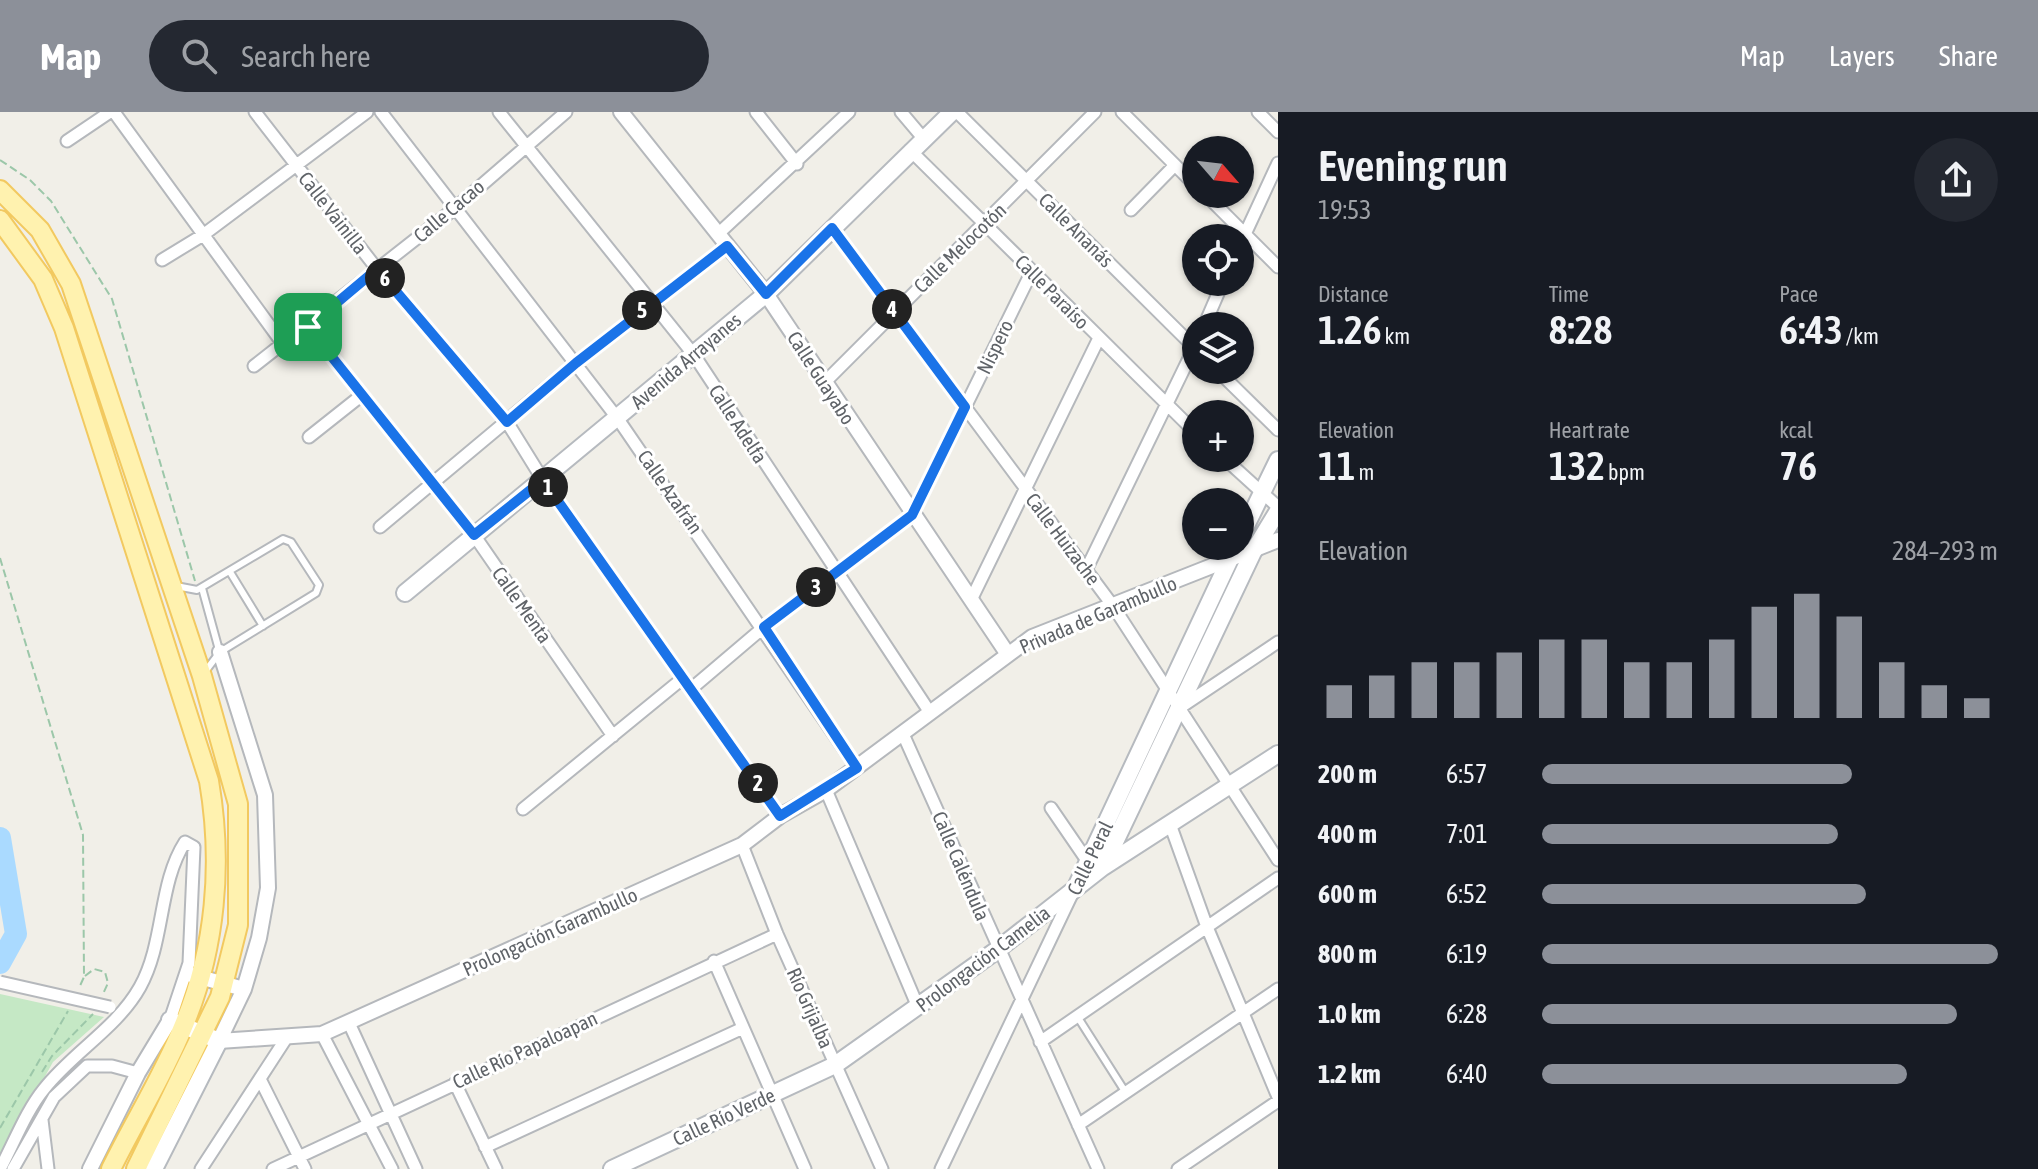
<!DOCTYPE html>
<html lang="en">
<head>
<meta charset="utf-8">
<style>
  body { margin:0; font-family:"Asap Condensed",sans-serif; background:#242831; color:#f1f3f6; height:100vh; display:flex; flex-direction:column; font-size:30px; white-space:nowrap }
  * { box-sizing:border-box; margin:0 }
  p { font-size:26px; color:#9ea1a6 }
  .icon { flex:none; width:44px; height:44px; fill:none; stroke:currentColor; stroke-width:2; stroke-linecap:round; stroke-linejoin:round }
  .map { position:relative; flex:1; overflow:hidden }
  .details { display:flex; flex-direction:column; background:#171b24; width:760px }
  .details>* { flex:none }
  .needle { width:52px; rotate:118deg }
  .tools { position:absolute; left:1182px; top:24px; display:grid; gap:16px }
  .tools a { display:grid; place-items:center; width:72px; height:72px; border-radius:50%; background:#171b24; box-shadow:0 2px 6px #0004; font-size:40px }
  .pin { position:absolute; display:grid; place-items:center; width:68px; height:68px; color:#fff; margin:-34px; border-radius:16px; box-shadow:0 4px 12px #0006 }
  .km { position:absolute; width:40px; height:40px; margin:-20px; border-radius:50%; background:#222; color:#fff; font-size:22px; line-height:40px; text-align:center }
  .round { display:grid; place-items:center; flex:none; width:84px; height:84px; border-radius:42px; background:#242831 }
  .headline { display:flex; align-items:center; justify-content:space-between; height:136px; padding:0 40px }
  h1 { font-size:44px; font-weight:600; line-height:60px }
  .metrics { display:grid; grid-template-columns:repeat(3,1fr); gap:12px; height:136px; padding:8px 40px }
  .metrics div { display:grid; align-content:center }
  .metrics b { font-size:40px; font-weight:600 }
  .metrics small { font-size:22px; font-weight:400 }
  .metrics p { font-size:22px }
  .chart { height:224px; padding:16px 40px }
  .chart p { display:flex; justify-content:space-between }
  .chart svg { width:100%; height:144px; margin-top:8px; stroke:#8c9099; stroke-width:6 }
  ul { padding:0 40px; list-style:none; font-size:26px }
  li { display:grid; grid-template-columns:128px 96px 1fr; align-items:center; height:60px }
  li i { height:20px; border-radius:10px; background:#8c9099 }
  header { display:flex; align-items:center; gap:48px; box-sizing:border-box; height:112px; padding:0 40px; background:#8c9099; color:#fff }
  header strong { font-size:38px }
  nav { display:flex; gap:44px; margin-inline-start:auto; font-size:28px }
  .search { width:560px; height:72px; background:#242831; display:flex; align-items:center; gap:20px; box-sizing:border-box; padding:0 28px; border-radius:44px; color:#9ea1a6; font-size:30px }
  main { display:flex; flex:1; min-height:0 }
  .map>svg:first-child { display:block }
  .green { fill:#c5e8c5 }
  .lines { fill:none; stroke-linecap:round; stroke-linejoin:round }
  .river { stroke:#aadaff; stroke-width:22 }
  .service-casing { stroke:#b5b8bc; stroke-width:10 }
  .minor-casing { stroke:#b5b8bc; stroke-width:15 }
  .tertiary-casing { stroke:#b5b8bc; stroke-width:18 }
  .secondary-casing { stroke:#b6babf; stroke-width:20 }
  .primary-casing { stroke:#f2c960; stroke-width:22 }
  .path { stroke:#9cc7a9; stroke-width:2; stroke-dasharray:8 4; stroke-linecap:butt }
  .service { stroke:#fff; stroke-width:6 }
  .minor { stroke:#fff; stroke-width:11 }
  .tertiary { stroke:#fff; stroke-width:14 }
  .secondary { stroke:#fff; stroke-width:16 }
  .primary { stroke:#fff2af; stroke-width:18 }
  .minor-bridge-casing { stroke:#b5b8bc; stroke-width:15; stroke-linecap:butt }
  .minor-bridge { stroke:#fff; stroke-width:11 }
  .route-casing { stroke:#fff; stroke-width:16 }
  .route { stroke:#1a73e8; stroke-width:10 }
  .labels { text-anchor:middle; stroke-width:6; stroke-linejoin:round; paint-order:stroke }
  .street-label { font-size:20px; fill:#5f6368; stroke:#fff }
</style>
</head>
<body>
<header>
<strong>Map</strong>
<div class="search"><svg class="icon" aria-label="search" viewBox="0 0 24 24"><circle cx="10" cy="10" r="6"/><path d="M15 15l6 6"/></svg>Search here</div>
<nav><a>Map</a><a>Layers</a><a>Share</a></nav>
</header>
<main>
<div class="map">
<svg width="1278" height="1057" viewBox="0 0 1278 1057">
  <rect width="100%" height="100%" fill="#f1efe8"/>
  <path class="green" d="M 0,882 L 104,905 L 53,950 L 0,1045 Z"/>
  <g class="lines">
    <path class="river" d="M 0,726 L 16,822 L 0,851"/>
    <defs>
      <path id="service" d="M 230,460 L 263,514
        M 176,474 L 197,478 L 283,427 L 291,430 L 319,473 L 316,481 L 220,540 L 204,561
        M 202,476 L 219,538
        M 1077,904 L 1126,981"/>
      <path id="minor" d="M 114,0 L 283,232
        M 255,0 L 377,157 L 507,310 L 543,368 L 780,704
        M 381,0 L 618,307 L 857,656
        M 499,0 L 694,243 L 929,599
        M 756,0 L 797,52
        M 901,0 L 923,26
        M 957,0 L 1196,237
        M 1122,0 L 1196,74
        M 1258,0 L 1278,20
        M 67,29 L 110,0
        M 910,38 L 1196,321
        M 1205,82 L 1278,155
        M 1131,98 L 1175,53
        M 832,116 L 1113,494 L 1278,748
        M 718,122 L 849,0
        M 1240,133 L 1278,51
        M 162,148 L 203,123 L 367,0
        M 1204,214 L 1223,170
        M 308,215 L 474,423 L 613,624
        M 254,254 L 454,97 L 566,0
        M 1217,258 L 1278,318
        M 824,271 L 1095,0
        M 309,325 L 362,283
        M 1224,346 L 1278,395
        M 380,415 L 576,251 L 727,134
        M 1086,458 L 1196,232
        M 971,488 L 1099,226
        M 691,577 L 764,515 L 912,403 L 1032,159
        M 1181,595 L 1278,530
        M 903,622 L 1098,1057
        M 826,678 L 918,895
        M 1051,696 L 1088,750
        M 523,697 L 682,567
        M 1170,712 L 1207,815 L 1278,985
        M 742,733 L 777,822 L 882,1057
        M 714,849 L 805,1057
        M 349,911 L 416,1057
        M 322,922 L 392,1057
        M 1040,930 L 1278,766
        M 260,967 L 305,1057
        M 455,971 L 496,1057
        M 42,1008 L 48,1057
        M 1078,1013 L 1278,877
        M 485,1035 L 743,916
        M 0,1057 C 14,1031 26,999 44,977 C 73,940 117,916 140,875 C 165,830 158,772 185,730 L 194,735 L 189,851 L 170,908
        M 13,1057 L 54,985 L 87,954 L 112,954 L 138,961
        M 201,1057 L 287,925
        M 273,1057 L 777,822
        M 941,1057 L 1073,780
        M 1178,1057 L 1278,989"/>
      <path id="tertiary" d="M 621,0 L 766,182 L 1007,541
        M 220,540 L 265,683 L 268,776 L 259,826 L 244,877 L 219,929 L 322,922 L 742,733 L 780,704 L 826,678 L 1032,525 L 1278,428
        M 188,862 L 244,877
        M 90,1057 L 138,961 L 170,908"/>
      <path id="secondary" d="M 1240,426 L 1278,348
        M 405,481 L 766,182 L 952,0
        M 1104,753 L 1253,440 L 1278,399
        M 1077,773 L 1236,434
        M 154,1057 L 219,929 L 170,908
        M 612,1057 L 835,953 L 997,838 L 1103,755 L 1278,642"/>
      <path id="primary" d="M 0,78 L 40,118 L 71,172 L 202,564 L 238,692 L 238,813 L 220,885 L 136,1057
        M 0,108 L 43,167 L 64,216 L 209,669 C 223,751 216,837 183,915 C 163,964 134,1010 111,1057"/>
    </defs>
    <use href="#service" class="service-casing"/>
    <use href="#minor" class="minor-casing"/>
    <use href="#tertiary" class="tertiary-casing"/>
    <use href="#secondary" class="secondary-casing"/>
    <use href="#primary" class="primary-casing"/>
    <path class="path" d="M 0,48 L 30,68 L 51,89 L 112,187 L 195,469
      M 0,446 L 83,723 L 84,865 L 79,876
      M 85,864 L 94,857 L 105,860 L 108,871 L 103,882
      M 42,960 L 52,944 L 93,902
      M 0,1016 L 68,899"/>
    <use href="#service" class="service"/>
    <use href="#minor" class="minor"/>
    <use href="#tertiary" class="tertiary"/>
    <use href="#secondary" class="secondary"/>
    <use href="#primary" class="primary"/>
    <defs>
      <path id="minor-bridge" d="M 0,870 L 110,895"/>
    </defs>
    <use href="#minor-bridge" class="minor-bridge-casing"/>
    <use href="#minor-bridge" class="minor-bridge"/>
  </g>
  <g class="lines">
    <defs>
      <path id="route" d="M 832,116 L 965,295 L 912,403 L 764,515 L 857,656 L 780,704 L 543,368 L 474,423 L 308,215 L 377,157 L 507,310 L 576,251 L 727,134 L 766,182 Z"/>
    </defs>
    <use href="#route" class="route-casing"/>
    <use href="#route" class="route"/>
  </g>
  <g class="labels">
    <g class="street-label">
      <text transform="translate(449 99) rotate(-40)" y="7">Calle Cacao</text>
      <text transform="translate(333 101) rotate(52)" y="7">Calle Vainilla</text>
      <text transform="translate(1076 118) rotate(45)" y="7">Calle Ananás</text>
      <text transform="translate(960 136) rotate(-44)" y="7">Calle Melocotón</text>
      <text transform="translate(1052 180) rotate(45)" y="7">Calle Paraíso</text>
      <text transform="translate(995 235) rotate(-64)" y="7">Nispero</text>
      <text transform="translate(686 249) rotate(-40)" y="7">Avenida Arrayanes</text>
      <text transform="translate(821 266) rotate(57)" y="7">Calle Guayabo</text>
      <text transform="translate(738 312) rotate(57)" y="7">Calle Adelfa</text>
      <text transform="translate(670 380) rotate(55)" y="7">Calle Azafrán</text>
      <text transform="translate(1063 427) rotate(53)" y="7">Calle Huizache</text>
      <text transform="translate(522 493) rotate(55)" y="7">Calle Menta</text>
      <text transform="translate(1098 503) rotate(-23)" y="7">Privada de Garambullo</text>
      <text transform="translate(1090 746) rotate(-64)" y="7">Calle Peral</text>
      <text transform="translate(961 754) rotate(67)" y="7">Calle Caléndula</text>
      <text transform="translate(550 820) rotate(-24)" y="7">Prolongación Garambullo</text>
      <text transform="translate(983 847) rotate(-37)" y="7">Prolongación Camelia</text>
      <text transform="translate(810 896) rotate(66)" y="7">Río Grijalba</text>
      <text transform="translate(525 938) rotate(-25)" y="7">Calle Río Papaloapan</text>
      <text transform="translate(724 1005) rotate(-25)" y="7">Calle Río Verde</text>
    </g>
  </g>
</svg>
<div class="tools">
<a><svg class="needle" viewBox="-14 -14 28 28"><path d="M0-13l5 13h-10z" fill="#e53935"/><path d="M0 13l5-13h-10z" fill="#9ea1a6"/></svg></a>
<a><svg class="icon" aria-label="locate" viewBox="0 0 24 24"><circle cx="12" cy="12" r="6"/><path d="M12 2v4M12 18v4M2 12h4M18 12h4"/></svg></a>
<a><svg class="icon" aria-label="layers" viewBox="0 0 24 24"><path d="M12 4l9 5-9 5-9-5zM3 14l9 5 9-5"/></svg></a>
<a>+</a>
<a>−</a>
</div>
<div class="pin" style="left:308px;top:215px;background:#1e9e55"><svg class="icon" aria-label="arrive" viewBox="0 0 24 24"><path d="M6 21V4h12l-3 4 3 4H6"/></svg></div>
<b class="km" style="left:548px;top:375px">1</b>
<b class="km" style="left:758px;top:671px">2</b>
<b class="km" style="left:816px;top:475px">3</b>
<b class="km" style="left:892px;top:197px">4</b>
<b class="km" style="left:642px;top:198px">5</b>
<b class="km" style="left:385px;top:166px">6</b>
</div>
<section class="details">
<div class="headline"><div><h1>Evening run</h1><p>19:53</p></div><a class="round"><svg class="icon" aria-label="share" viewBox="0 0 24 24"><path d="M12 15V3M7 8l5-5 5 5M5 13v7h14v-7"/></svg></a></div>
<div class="metrics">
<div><p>Distance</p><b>1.26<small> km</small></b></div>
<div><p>Time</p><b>8:28</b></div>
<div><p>Pace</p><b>6:43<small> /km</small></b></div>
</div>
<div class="metrics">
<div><p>Elevation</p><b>11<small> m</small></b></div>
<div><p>Heart rate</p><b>132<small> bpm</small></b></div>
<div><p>kcal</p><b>76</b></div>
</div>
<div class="chart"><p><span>Elevation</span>284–293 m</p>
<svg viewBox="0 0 160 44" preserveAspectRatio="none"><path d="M5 44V34M15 44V31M25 44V27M35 44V27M45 44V24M55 44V20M65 44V20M75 44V27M85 44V27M95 44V20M105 44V10M115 44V6M125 44V13M135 44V27M145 44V34M155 44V38"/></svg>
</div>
<ul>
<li><b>200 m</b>6:57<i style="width:68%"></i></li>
<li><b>400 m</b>7:01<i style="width:65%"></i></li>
<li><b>600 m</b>6:52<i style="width:71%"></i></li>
<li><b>800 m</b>6:19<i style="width:100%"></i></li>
<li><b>1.0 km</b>6:28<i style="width:91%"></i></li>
<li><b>1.2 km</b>6:40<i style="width:80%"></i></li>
</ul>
</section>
</main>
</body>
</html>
